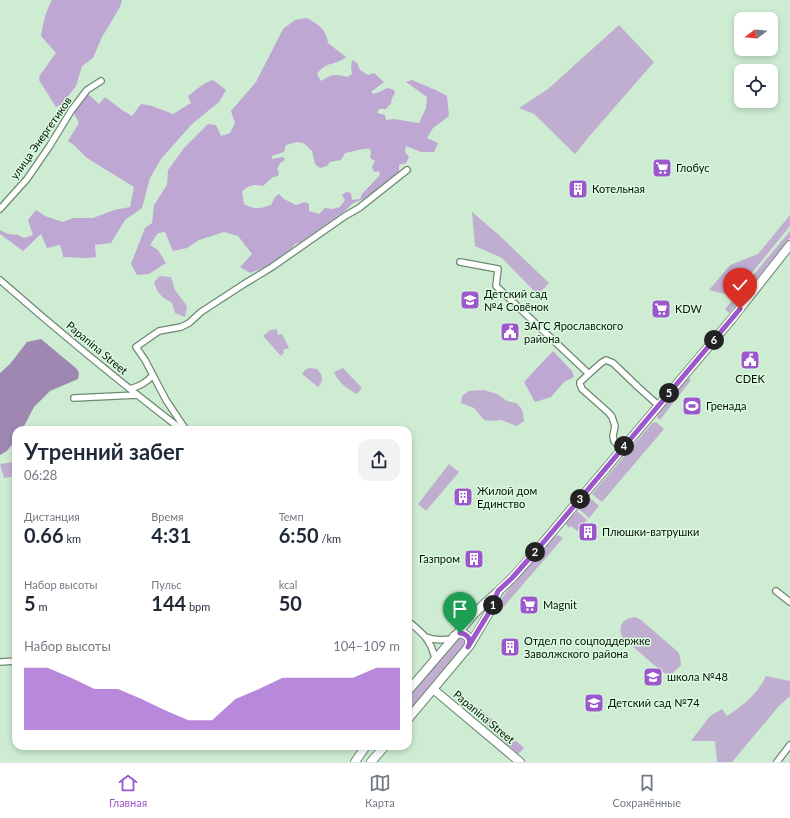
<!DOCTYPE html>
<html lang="ru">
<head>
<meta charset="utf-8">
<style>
  body { margin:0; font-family:Lato,sans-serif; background:#f2f2f3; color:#1f2937; height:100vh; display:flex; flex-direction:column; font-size:15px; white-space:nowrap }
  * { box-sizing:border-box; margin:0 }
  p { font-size:13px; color:#747a83 }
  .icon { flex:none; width:22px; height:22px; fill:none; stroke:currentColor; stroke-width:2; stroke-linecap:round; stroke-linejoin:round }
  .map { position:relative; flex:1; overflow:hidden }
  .drawer { position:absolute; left:12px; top:426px; width:400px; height:324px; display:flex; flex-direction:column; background:#fff; border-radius:12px; box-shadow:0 2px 6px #0003 }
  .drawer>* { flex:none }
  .needle { width:26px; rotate:254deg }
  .tools { position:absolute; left:734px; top:12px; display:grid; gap:8px }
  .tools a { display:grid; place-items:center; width:44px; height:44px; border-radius:8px; background:#fff; box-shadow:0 2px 6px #0003; font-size:20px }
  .pin { position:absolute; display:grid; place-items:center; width:34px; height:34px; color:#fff; margin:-41px -17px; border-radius:50% 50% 50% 0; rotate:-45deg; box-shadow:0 0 4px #0007 }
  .pin .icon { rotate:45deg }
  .km { position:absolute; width:20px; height:20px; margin:-10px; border-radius:50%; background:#222; color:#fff; font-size:11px; line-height:20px; text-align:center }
  .round { display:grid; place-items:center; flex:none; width:42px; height:42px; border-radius:12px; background:#f2f2f3 }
  .headline { display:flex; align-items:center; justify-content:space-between; height:68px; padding:0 12px }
  h1 { font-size:22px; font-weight:700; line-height:30px }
  .figures { display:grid; grid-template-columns:repeat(3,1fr); gap:6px; height:68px; padding:4px 12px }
  .figures div { display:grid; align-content:center }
  .figures b { font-size:20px; font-weight:700 }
  .figures small { font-size:11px; font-weight:400 }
  .figures p { font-size:11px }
  .chart { height:112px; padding:8px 12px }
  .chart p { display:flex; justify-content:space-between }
  .chart svg { width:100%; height:72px; margin-top:4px; fill:#9b57cb; opacity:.7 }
  .dock { display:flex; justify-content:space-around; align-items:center; height:56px; border-top:1px solid #e0e1e3; background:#fff; font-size:11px; color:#747a83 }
  .dock a { display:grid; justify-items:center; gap:2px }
  .dock .on { color:#9b57cb }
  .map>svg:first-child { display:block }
  .green { fill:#c0aed1 }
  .forest { fill:#bea7d2; fill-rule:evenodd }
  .water { fill:#9e87b1 }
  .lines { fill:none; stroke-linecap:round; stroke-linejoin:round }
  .street-casing { stroke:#6d8972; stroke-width:8 }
  .secondary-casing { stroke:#6d8972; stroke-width:10 }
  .street { stroke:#fff; stroke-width:5.5 }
  .secondary { stroke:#fff; stroke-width:8 }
  .route-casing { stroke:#fff; stroke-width:8 }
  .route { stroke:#9b57cb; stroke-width:5 }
  .labels { text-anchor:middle; stroke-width:3; stroke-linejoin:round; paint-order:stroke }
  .street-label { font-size:11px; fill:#061008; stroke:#dbfae0 }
  .poi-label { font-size:11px; fill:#061008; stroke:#dbfae0; text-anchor:start }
</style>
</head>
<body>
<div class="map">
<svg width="790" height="762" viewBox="0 0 790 762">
  <rect width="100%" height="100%" fill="#cdecd2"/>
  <path class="green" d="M 619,25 L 654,62 L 587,139 L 575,154 L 534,114 L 519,108 L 548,89 Z
    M 472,212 L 499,235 L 549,283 L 538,295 L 502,258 L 475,246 Z
    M 790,215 L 790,226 L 733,296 L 709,290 L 730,265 L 758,254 Z
    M 790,231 L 790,238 L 729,313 L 725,309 Z
    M 160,276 L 171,277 L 175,290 L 187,306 L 185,317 L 175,313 L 172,303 C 162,297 157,294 154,282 Z
    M 277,329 L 278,335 L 282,334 L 289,348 L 283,350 L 284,353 L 281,356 L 263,336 L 270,330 Z
    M 309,368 L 317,369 C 323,374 324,381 318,387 L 302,374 L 305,370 Z
    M 343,368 L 362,388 L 357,394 C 347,389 338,382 334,372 Z
    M 686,378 L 689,378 L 691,380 L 660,420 L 657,417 L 657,414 Z
    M 484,390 L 497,394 L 507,401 L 516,403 L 521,408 L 523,413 L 524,421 L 517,426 L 501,420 L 491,421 L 484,420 L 474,408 L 461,403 L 462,396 L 469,391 Z
    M 656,422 L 664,429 L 602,502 L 592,494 L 652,423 Z
    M 16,460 L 16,476 L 4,478 L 0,464 L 14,462 Z
    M 449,464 L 459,472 L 426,511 L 418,504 Z
    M 590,498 L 599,506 L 589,518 L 579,509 L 584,503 L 584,501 L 586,499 Z
    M 577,511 L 587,520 L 577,531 L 571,526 L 569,528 L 565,523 Z
    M 558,535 L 563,538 L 501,610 L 496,605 L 509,589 L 555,536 Z
    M 635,617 L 641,620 L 678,652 L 680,656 L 681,665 L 673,673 L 667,674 L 662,672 L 622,637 C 618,625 622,619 635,617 Z
    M 459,637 L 462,637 L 466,640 L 466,644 L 408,714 L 408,697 Z
    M 766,676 L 790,681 L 790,696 L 779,706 L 732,762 L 717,762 L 715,741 L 691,741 L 710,716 L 722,709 L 727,716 C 744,705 757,694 766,676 Z"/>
  <path class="forest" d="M 52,0 L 122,0 L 120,7 L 102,37 L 93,58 L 82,66 L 76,86 L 62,104 L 56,107 L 39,80 L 40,75 L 56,53 L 41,36 C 43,23 46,11 52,0 Z
    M 307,18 C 319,25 326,29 328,43 L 346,57 C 335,66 326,61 317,74 L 321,81 C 332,74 335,74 347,77 L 352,74 L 351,67 L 352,60 L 357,63 L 360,70 L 368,75 L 374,73 L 384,82 L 371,92 L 374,94 L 388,88 L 394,90 L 395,93 L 392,98 L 391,103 L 386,109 L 379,109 L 377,113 L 385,115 L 386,120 L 394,119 L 419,123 L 426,108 L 427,97 L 406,82 L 412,80 L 438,91 L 447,96 L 449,116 L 433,128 L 427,138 L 438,143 L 434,152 L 421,152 L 406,146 L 405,152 L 409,157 L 406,163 L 399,165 L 399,171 L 397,178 L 390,183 L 383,184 L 377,191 L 364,199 L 353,203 L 346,210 L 301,242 L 295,244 L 291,249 L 265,267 L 250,273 L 240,267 L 252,254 L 238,236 L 224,232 L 199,240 L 187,248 L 173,251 L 165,232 L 158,233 L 150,245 L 158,250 L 166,263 L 149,274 L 137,275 L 131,264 L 145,228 L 152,223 L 154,205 L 167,185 L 168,170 L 184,148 L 208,124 L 216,125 L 221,136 L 230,133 L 235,123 L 231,111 L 256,82 L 283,29 L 295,20 ZM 297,142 L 303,143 L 307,146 L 312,151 L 315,164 L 320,168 L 327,166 L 330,162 L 341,160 L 345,153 C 352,152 363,148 370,149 L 371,152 L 370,158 L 375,161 L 372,167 L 374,172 L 379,171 L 380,175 L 362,194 L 360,199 L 352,200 L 351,193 L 346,192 L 342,195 L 345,200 L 340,207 L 332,209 L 325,208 L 319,214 L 309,211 L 309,204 L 305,202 L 296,205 L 284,199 L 279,194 L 275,197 L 271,205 C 259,209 255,210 244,204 L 242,192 C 248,185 254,184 263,186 L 273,177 L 278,176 L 279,172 L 277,169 L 280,163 L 285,160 L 283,157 L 272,159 L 272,156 L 284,152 L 286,145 Z
    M 213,80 L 226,90 L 219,102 L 192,124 L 161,159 L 150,178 L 142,208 L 125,220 L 111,243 L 95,245 L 96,257 L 87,258 L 63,257 L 62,251 L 60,245 L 47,248 L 41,234 L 23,251 L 0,234 L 0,230 L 8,234 L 18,235 L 24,238 L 33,235 L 28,220 L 36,210 L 45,216 L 63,222 L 73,218 L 93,218 L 114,210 L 130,207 L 134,187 L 87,158 L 75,146 L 68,141 L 79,123 L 74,113 L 88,94 L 99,104 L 105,97 L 122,110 L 132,116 L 141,104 L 152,106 L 173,114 L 191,103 L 188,96 C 196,90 203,83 213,80 Z
    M 553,351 L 572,371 L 574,377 L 564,382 L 551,397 L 535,402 L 524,382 Z
    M 478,707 L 524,748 L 518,754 L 473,713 Z"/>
  <path class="water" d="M 41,339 L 77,369 L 79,373 L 78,379 L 50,391 L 34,407 L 22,430 L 16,430 L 16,439 L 7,451 L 0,455 L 0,373 L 10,364 L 27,342 Z"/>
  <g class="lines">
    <defs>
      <path id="street" d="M 0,209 L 27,179 L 49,147 L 71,111 L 87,90 L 101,81
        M 460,262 L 498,269 L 496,286 L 589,374
        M 0,280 C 59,332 120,382 182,430
        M 130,389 C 140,386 146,383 153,375
        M 74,398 L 137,395
        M 186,430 L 166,400 L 145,360 L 136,347 L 159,331 L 181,327 L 189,323 L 201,312 L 244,284 L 272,267 L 345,216 L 359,208 L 407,170
        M 622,449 L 614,441 L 613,436 L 615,426 L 612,417 L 609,413 L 582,389 L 580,384 L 580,382 L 601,363 L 606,360 L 613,363 L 638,387 L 658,405
        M 776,591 L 790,602
        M 408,621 C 422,633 431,639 435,659
        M 426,637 C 433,640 445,641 453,638
        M 0,662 L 16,661
        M 777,762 L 790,745"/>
      <path id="secondary" d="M 454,636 L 460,633 C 467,634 472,639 468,647
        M 433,689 L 520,762
        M 408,691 L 475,613 C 486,601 500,591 511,579 C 522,568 532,555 542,544 L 731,320 L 790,245
        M 408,719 L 470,645 L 490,611 L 498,592
        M 355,762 L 366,746
        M 371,762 L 385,746"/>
    </defs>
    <use href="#street" class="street-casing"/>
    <use href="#secondary" class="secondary-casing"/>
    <use href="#street" class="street"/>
    <use href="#secondary" class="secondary"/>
  </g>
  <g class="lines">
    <defs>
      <path id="route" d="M 460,633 C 468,634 472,640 468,647 L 490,611 L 498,591 L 512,578 L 542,544 L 740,309"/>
    </defs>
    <use href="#route" class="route-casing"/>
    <use href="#route" class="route"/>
  </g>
  <defs>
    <symbol id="supermarket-square" viewBox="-11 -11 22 22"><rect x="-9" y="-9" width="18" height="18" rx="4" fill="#9b57cb" stroke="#dbfae0"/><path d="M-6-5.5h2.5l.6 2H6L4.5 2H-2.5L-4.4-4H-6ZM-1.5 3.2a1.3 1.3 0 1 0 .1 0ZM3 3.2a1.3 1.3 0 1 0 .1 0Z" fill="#fff"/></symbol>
    <symbol id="building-square" viewBox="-11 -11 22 22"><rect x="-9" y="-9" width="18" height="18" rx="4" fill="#9b57cb" stroke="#dbfae0"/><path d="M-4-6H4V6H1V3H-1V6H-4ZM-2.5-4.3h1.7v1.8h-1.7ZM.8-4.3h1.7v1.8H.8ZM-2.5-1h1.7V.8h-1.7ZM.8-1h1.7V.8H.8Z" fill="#fff"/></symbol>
    <symbol id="school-square" viewBox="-11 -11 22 22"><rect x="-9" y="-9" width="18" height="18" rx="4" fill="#9b57cb" stroke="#dbfae0"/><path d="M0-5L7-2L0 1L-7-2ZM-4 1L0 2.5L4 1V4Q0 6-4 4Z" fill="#fff"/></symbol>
    <symbol id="civic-square" viewBox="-11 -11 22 22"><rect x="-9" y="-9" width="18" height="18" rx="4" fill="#9b57cb" stroke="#dbfae0"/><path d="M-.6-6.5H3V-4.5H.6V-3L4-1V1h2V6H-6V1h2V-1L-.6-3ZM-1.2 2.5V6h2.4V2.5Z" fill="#fff"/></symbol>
    <symbol id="stadium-square" viewBox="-11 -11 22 22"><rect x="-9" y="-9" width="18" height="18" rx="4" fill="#9b57cb" stroke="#dbfae0"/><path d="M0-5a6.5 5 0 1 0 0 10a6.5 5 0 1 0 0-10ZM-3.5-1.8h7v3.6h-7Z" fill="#fff"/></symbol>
  </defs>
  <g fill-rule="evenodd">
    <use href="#supermarket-square" x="651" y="157" width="22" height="22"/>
    <use href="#building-square" x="567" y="178" width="22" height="22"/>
    <use href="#school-square" x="459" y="289" width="22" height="22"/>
    <use href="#supermarket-square" x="650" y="298" width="22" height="22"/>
    <use href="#civic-square" x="499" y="321" width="22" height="22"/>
    <use href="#civic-square" x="739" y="349" width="22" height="22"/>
    <use href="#stadium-square" x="681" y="395" width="22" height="22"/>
    <use href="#building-square" x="452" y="486" width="22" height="22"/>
    <use href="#building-square" x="577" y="521" width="22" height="22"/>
    <use href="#building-square" x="463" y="548" width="22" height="22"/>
    <use href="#supermarket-square" x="518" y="594" width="22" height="22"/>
    <use href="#building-square" x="499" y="636" width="22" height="22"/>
    <use href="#school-square" x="642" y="666" width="22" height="22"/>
    <use href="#school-square" x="583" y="692" width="22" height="22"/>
  </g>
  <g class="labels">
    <g class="street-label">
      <text transform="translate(41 138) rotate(-55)" y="4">улица Энергетиков</text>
      <text transform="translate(97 348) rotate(40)" y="4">Papanina Street</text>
      <text transform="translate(484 717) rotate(40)" y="4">Papanina Street</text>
    </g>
    <g class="poi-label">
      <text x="676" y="172">Глобус</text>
      <text x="592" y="193">Котельная</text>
      <text x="484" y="298">Детский сад<tspan x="484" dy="13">№4 Совёнок</tspan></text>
      <text x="675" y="313">KDW</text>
      <text x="524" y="330">ЗАГС Ярославского<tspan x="524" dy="13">района</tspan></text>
      <text x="750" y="383" text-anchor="middle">CDEK</text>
      <text x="706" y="410">Гренада</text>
      <text x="477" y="495">Жилой дом<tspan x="477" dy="13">Единство</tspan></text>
      <text x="602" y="536">Плюшки-ватрушки</text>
      <text x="460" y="563" text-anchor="end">Газпром</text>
      <text x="543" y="609">Magnit</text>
      <text x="524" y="645">Отдел по соцподдержке<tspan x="524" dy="13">Заволжского района</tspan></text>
      <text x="667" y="681">школа №48</text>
      <text x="608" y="707">Детский сад №74</text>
    </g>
  </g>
</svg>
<div class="tools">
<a><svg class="needle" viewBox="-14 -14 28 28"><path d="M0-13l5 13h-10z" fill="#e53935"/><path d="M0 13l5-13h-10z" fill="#747a83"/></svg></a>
<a><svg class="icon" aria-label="locate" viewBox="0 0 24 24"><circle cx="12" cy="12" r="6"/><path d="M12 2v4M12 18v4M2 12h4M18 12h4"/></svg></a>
</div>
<div class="pin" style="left:460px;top:633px;background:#1e9e55"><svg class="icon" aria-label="arrive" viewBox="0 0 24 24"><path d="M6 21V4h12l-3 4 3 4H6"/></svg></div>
<div class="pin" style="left:740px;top:309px;background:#d93025"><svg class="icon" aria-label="check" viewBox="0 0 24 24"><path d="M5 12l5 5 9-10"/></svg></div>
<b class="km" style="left:493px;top:605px">1</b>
<b class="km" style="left:535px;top:552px">2</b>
<b class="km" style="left:580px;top:499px">3</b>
<b class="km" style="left:624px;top:446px">4</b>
<b class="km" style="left:669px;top:393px">5</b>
<b class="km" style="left:714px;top:340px">6</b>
<section class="drawer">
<div class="headline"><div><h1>Утренний забег</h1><p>06:28</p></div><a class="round"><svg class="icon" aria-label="share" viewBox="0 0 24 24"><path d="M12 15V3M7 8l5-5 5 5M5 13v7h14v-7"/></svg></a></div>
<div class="figures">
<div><p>Дистанция</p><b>0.66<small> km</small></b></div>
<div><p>Время</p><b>4:31</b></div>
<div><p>Темп</p><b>6:50<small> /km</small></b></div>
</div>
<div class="figures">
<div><p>Набор высоты</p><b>5<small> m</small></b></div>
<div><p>Пульс</p><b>144<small> bpm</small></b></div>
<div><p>kcal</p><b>50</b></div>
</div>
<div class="chart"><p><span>Набор высоты</span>104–109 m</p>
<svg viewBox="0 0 160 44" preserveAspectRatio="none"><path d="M0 44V6L10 6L20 12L30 19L40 19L50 25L60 32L70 38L80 38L90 25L100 19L110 12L120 12L130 12L140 12L150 6L160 6V44z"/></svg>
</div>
</section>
</div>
<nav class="dock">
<a class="on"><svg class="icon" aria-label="home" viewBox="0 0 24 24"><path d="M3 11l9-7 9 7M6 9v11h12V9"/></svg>Главная</a>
<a><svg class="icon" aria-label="map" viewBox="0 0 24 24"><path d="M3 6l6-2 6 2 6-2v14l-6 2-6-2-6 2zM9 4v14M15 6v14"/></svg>Карта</a>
<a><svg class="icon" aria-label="saved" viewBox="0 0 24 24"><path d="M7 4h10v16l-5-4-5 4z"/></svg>Сохранённые</a>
</nav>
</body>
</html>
